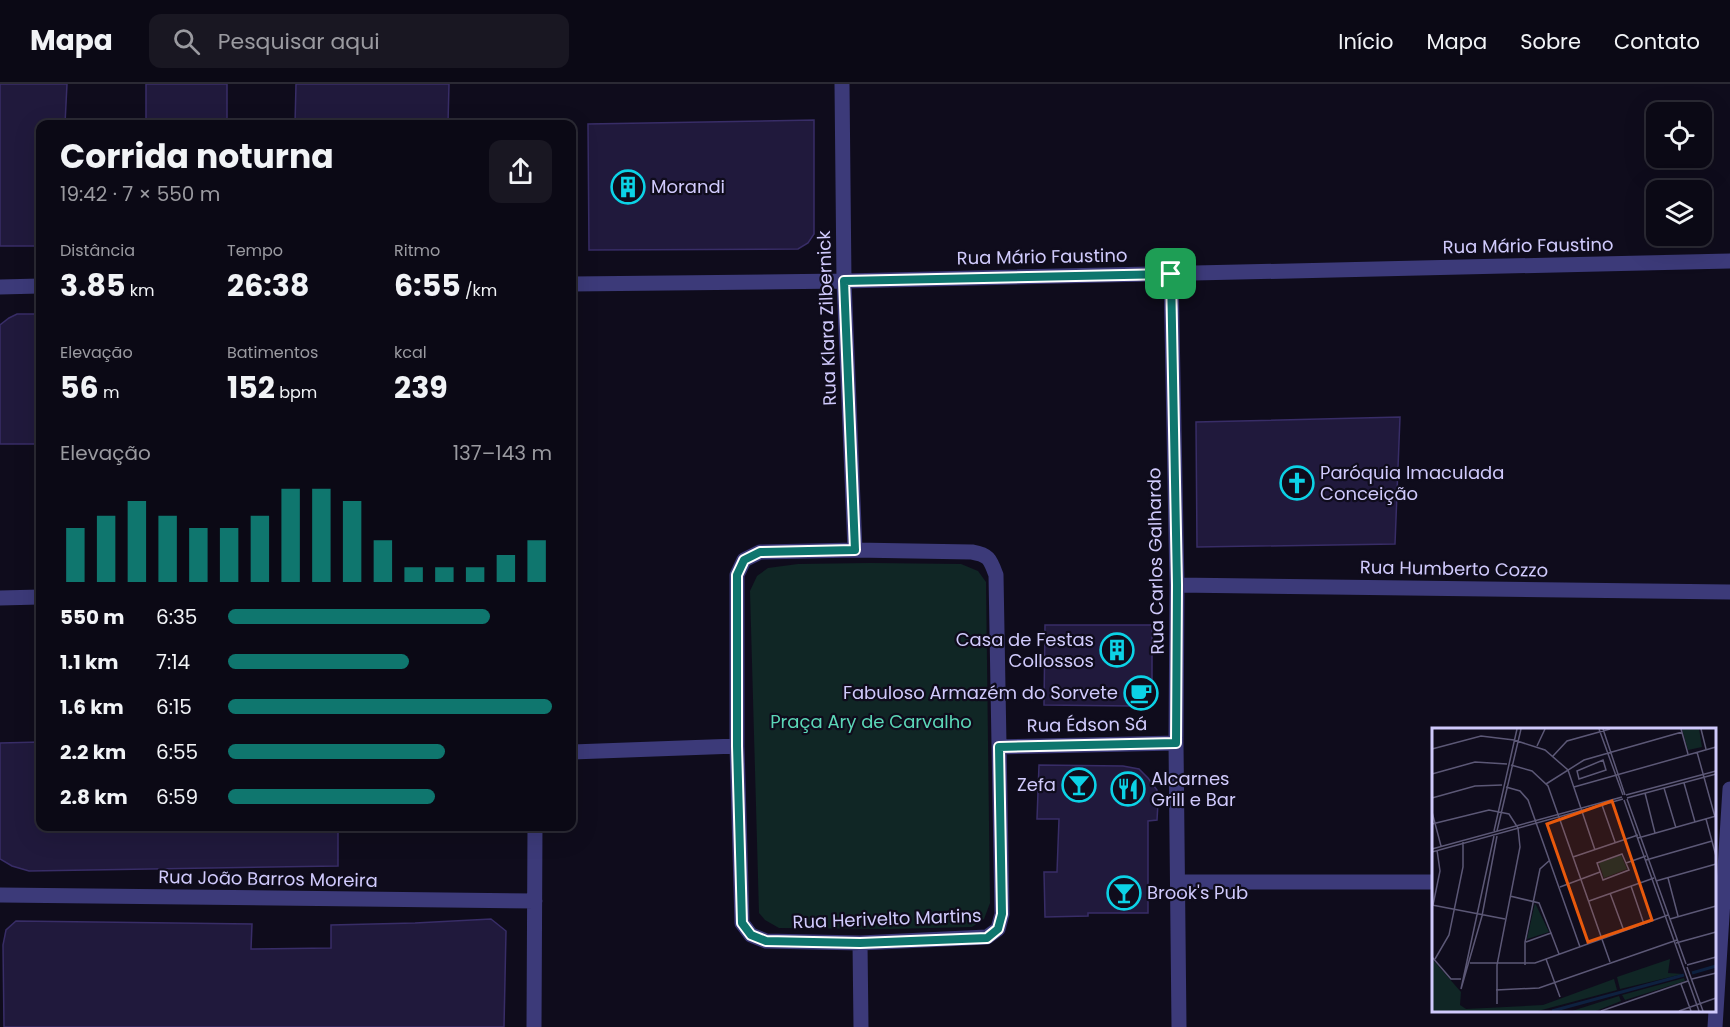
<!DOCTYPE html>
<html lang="pt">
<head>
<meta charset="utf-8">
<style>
  body { margin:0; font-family:Poppins,sans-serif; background:#191722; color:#f1f3f6; height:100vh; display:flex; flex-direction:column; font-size:22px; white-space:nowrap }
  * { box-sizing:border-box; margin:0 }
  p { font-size:20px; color:#9a9aa0 }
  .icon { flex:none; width:33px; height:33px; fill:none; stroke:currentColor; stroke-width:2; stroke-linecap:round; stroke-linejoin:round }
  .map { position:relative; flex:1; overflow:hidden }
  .side { position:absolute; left:36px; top:36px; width:540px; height:711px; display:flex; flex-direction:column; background:#0b0915; border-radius:12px; box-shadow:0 6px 24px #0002,0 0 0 2px #2b2a34 }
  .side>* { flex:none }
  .fabs { position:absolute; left:1646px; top:18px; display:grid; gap:12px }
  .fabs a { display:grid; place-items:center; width:66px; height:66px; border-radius:12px; background:#0b0915; box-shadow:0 6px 24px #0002,0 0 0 2px #2b2a34; font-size:30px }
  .pin { position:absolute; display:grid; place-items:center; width:51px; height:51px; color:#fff; margin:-26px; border-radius:12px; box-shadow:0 3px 9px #0006 }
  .round { display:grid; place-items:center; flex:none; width:63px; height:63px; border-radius:12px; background:#191722 }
  .summary { display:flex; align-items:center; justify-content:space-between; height:102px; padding:0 24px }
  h1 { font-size:33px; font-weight:700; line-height:45px }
  .figures { display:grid; grid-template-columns:repeat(3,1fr); gap:9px; height:102px; padding:6px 24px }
  .figures div { display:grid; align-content:center }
  .figures b { font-size:30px; font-weight:700 }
  .figures small { font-size:16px; font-weight:400 }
  .figures p { font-size:16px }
  .chart { height:168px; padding:12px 24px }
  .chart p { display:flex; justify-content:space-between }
  .chart svg { width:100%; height:108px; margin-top:6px; stroke:#0f766e; stroke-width:6 }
  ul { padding:0 24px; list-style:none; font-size:20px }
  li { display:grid; grid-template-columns:96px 72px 1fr; align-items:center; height:45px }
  li i { height:15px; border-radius:8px; background:#0f766e }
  header { display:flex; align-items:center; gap:36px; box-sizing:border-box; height:84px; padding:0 30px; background:#0b0915; border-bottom:2px solid #2b2a34 }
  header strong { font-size:28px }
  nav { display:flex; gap:33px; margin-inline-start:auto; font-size:21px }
  .search { width:420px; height:54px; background:#191722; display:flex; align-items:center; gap:15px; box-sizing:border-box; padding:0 21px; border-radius:12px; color:#9a9aa0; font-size:22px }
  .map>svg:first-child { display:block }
  .green { fill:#102625 }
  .building { fill:#20193c; stroke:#382d67; stroke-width:1.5 }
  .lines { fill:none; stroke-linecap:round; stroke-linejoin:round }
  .minor { stroke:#3c3a79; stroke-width:15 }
  .tertiary { stroke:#3c3a79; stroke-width:15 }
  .route-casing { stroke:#fff; stroke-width:12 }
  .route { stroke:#0f766e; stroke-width:8 }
  .labels { text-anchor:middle; stroke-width:4.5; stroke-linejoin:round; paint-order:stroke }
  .poi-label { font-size:18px; fill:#d0cafc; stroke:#0f0c1c; text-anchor:start }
  .street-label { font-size:18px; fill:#d0cafc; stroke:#0f0c1c }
  .park-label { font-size:18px; fill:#5bd7b7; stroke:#0f0c1c }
  .inset-river { fill:none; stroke:#0e213f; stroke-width:3 }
  .inset-road { fill:none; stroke:#5c5876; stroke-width:1.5 }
  .view { fill:#e8590c; fill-opacity:0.15; stroke:#e8590c; stroke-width:3 }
  .inset-edge { fill:none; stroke:#d0cafc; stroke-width:3 }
</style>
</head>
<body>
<header>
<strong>Mapa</strong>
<div class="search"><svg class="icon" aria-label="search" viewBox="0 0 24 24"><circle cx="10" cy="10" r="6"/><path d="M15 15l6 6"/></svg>Pesquisar aqui</div>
<nav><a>Início</a><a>Mapa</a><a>Sobre</a><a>Contato</a></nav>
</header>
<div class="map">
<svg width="1730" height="943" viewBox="0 0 1730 943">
  <rect width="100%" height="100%" fill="#0f0c1c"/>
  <path class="green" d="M 870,479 L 961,480 L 978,487 L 986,498 L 990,819 L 984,835 L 972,843 L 891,845 L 779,844 L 765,836 L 759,829 L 750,507 L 757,492 L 768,484 L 798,480 Z"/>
  <path class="building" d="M 0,0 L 67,0 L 65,40 L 40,40 L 40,162 L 0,162 Z
    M 146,0 L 227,0 L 227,40 L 146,40 Z
    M 296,0 L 449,0 L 448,40 L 295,40 Z
    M 814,36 L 814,150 L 808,159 L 798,165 L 589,166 L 588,40 Z
    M 17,230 L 40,230 L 40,360 L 0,360 L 0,241 L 9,234 Z
    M 1400,333 L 1395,460 L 1197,463 L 1196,338 Z
    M 1045,541 L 1152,541 L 1152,607 L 1147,616 L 1133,622 L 1044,621 Z
    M 40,658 L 40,742 L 338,742 L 338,782 L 29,787 L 12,782 L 0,775 L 0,659 Z
    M 1039,681 L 1123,682 L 1139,685 L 1148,694 L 1157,706 L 1158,719 L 1157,736 L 1148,737 L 1148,829 L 1088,829 L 1088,832 L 1045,833 L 1044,788 L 1057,788 L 1059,735 L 1037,735 Z
    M 491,835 L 506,847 L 504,943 L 4,943 L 3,861 L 6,846 L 16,837 L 252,840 L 251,865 L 331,864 L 331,841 L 415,839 Z"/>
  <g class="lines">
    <path class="minor" d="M 842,0 L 844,197 L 855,466
      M 1171,190 L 1177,501 L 1176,659 L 1179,943
      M 572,200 L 844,197 L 1730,177
      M 0,203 L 40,202
      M 855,466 L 972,468 C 989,471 990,475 996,491 L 1002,830 L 998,845 L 987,853 L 860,859 L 766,857 L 751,851 L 742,839 L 737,662 L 737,491 L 744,476 L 760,468 Z
      M 1177,501 L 1730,508
      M 0,514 L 40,513
      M 999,663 L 1176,659
      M 572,668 L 737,662
      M 1178,798 L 1433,798
      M 0,811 L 535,817
      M 860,859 L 861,943
      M 534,943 L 535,742"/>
    <path class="tertiary" d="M 1715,943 L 1730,705"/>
  </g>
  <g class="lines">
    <defs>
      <path id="route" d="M 1171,190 L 1177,501 L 1176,659 L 999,663 L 1002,830 L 998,845 L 987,854 L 860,859 L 766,857 L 751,851 L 742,839 L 737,662 L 737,491 L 744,476 L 760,468 L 855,466 L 844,197 Z"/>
    </defs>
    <use href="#route" class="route-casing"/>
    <use href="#route" class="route"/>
  </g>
  <defs>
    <symbol id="building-ring" viewBox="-11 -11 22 22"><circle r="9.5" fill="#0f0c1c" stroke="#0cd2e6" stroke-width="1.5"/><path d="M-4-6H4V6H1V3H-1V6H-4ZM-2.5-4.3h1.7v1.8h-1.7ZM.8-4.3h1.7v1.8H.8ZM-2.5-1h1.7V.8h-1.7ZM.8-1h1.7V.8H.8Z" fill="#0cd2e6"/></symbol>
    <symbol id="church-ring" viewBox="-11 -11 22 22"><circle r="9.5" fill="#0f0c1c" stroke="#0cd2e6" stroke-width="1.5"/><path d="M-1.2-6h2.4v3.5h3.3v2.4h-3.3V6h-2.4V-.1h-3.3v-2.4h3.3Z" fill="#0cd2e6"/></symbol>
    <symbol id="cafe-ring" viewBox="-11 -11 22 22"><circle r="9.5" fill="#0f0c1c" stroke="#0cd2e6" stroke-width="1.5"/><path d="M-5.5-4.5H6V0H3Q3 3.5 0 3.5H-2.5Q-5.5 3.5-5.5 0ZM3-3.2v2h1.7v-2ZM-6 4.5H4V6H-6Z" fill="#0cd2e6"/></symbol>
    <symbol id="bar-ring" viewBox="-11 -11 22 22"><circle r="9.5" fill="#0f0c1c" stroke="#0cd2e6" stroke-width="1.5"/><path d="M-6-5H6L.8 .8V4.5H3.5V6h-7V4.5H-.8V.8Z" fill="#0cd2e6"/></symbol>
    <symbol id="restaurant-ring" viewBox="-11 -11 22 22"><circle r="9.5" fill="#0f0c1c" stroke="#0cd2e6" stroke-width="1.5"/><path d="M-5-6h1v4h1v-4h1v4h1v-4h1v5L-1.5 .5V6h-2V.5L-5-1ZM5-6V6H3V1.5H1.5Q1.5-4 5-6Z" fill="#0cd2e6"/></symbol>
  </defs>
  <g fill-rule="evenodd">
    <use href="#building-ring" x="609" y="84" width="38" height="38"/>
    <use href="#church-ring" x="1278" y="380" width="38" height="38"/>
    <use href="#building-ring" x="1098" y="547" width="38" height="38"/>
    <use href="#cafe-ring" x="1122" y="590" width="38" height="38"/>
    <use href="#bar-ring" x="1060" y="682" width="38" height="38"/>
    <use href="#restaurant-ring" x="1109" y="686" width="38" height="38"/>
    <use href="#bar-ring" x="1105" y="790" width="38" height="38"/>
  </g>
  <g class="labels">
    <g class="poi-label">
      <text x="651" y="109">Morandi</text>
      <text x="1320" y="395">Paróquia Imaculada<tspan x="1320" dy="21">Conceição</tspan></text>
      <text x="1094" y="562" text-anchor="end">Casa de Festas<tspan x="1094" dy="21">Collossos</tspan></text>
      <text x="1118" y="615" text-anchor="end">Fabuloso Armazém do Sorvete</text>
      <text x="1151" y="701">Alcarnes<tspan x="1151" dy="21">Grill e Bar</tspan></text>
      <text x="1056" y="707" text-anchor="end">Zefa</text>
      <text x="1147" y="815">Brook's Pub</text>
    </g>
    <g class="street-label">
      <text transform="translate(1528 162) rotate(-1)" y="6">Rua Mário Faustino</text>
      <text transform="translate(1042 173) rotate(-1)" y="6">Rua Mário Faustino</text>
      <text transform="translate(827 234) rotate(-92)" y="6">Rua Klara Zilbernick</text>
      <text transform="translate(1156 477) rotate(-91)" y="6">Rua Carlos Galhardo</text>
      <text transform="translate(1454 485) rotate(1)" y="6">Rua Humberto Cozzo</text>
      <text transform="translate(1087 641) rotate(-1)" y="6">Rua Édson Sá</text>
      <text transform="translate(268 795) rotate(1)" y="6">Rua João Barros Moreira</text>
      <text transform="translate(887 835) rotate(-2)" y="6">Rua Herivelto Martins</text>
    </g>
    <g class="park-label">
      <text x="871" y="644">Praça Ary de Carvalho</text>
    </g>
  </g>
  <g transform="translate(1432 644)">
    <rect width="284" height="284" fill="#0f0c1c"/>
    <path d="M 250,1 L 267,1 L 270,19 L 256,22 ZM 189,127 L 195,141 L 172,150 L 167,135 ZM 103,175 L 117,204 L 95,211 ZM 0,231 L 29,264 L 28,277 L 34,281 L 111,277 L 182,251 L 185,262 L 106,283 L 0,283 ZM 238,231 L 236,245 L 251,246 L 188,261 L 185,249 ZM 252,250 L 253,253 L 193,272 L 190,267 ZM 187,268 L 189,273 L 164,283 L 140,283 Z" fill="#102625"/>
    <path class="inset-river" d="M 260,245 L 284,238M 120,283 L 252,247"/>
    <path class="inset-road" d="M 167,1 L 191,67M 171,1 L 193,67M 249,1 L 256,26M 269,1 L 274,21M 105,18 L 113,1M 0,21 L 49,8 L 82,12 L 113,22 L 136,42 L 163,122M 265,24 L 283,89M 121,28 L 135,13 L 178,1M 171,32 L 174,42 L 147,51 L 145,43 ZM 79,37 L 100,43 L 116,58 L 178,234M 0,46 L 43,34 L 75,36M 252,55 L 263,94M 114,56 L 152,32 L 250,4M 74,59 L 88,63 L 96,72 L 148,219M 142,59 L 284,19M 232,60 L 244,100M 213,65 L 223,105M 194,67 L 284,43M 0,70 L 43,58 L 70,57M 195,70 L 284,46M 195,71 L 254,236M 192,72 L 267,283M 170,77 L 183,114M 0,84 L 9,118M 274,91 L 284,128M 0,96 L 57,82 L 77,86 L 86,100 L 88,119 L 65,237 L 65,276M 62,103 L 85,1M 65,103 L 89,1M 206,110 L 284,88M 0,121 L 190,69M 0,124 L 191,71M 190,126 L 197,142 L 171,152 L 165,135 ZM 141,129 L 206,107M 214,132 L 280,113M 194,135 L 214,128M 236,150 L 246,188M 224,153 L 284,136M 199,158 L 212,196M 128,159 L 168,144M 178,165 L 192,203M 78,168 L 107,175 L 119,205 L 94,214M 157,173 L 222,150M 0,177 L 73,191M 1,177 L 8,143 L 5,122M 238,191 L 284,178M 119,205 L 127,226M 244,215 L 284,204M 0,229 L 19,251 L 29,251M 3,231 L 17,207 L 31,139 L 31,114M 114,231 L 128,269M 38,235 L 103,235 L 236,187M 93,237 L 93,214 L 108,141 L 118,132M 255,237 L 284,229M 255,239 L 271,283M 260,251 L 284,245M 249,256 L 259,283M 29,261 L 50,188 L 65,108M 29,261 L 62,108M 64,262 L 107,260 L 245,212M 169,283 L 256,253M 247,283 L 284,270"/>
    <path class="view" d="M 180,73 L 220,192 L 156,214 L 115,96 Z"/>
    <rect width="284" height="284" class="inset-edge"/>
  </g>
</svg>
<div class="fabs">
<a><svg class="icon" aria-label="locate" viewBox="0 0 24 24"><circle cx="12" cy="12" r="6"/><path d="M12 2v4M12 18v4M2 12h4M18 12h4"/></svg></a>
<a><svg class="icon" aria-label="layers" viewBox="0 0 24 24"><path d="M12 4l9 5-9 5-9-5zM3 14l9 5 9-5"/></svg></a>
</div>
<div class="pin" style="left:1171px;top:190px;background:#1e9e55"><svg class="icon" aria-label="arrive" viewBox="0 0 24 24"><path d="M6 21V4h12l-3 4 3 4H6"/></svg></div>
<section class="side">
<div class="summary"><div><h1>Corrida noturna</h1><p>19:42 · 7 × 550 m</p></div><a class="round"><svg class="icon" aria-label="share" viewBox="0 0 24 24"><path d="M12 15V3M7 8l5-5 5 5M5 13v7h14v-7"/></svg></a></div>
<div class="figures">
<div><p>Distância</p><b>3.85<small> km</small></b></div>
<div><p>Tempo</p><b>26:38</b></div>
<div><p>Ritmo</p><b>6:55<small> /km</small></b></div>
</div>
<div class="figures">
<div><p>Elevação</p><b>56<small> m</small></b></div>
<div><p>Batimentos</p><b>152<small> bpm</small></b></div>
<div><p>kcal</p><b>239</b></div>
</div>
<div class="chart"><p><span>Elevação</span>137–143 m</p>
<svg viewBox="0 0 160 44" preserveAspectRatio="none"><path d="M5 44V22M15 44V17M25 44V11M35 44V17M45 44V22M55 44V22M65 44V17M75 44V6M85 44V6M95 44V11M105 44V27M115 44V38M125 44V38M135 44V38M145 44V33M155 44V27"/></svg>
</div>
<ul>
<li><b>550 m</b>6:35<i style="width:81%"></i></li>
<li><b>1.1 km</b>7:14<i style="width:56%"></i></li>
<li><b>1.6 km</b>6:15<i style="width:100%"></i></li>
<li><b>2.2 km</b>6:55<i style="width:67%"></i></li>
<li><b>2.8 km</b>6:59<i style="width:64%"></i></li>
</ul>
</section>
</div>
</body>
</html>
